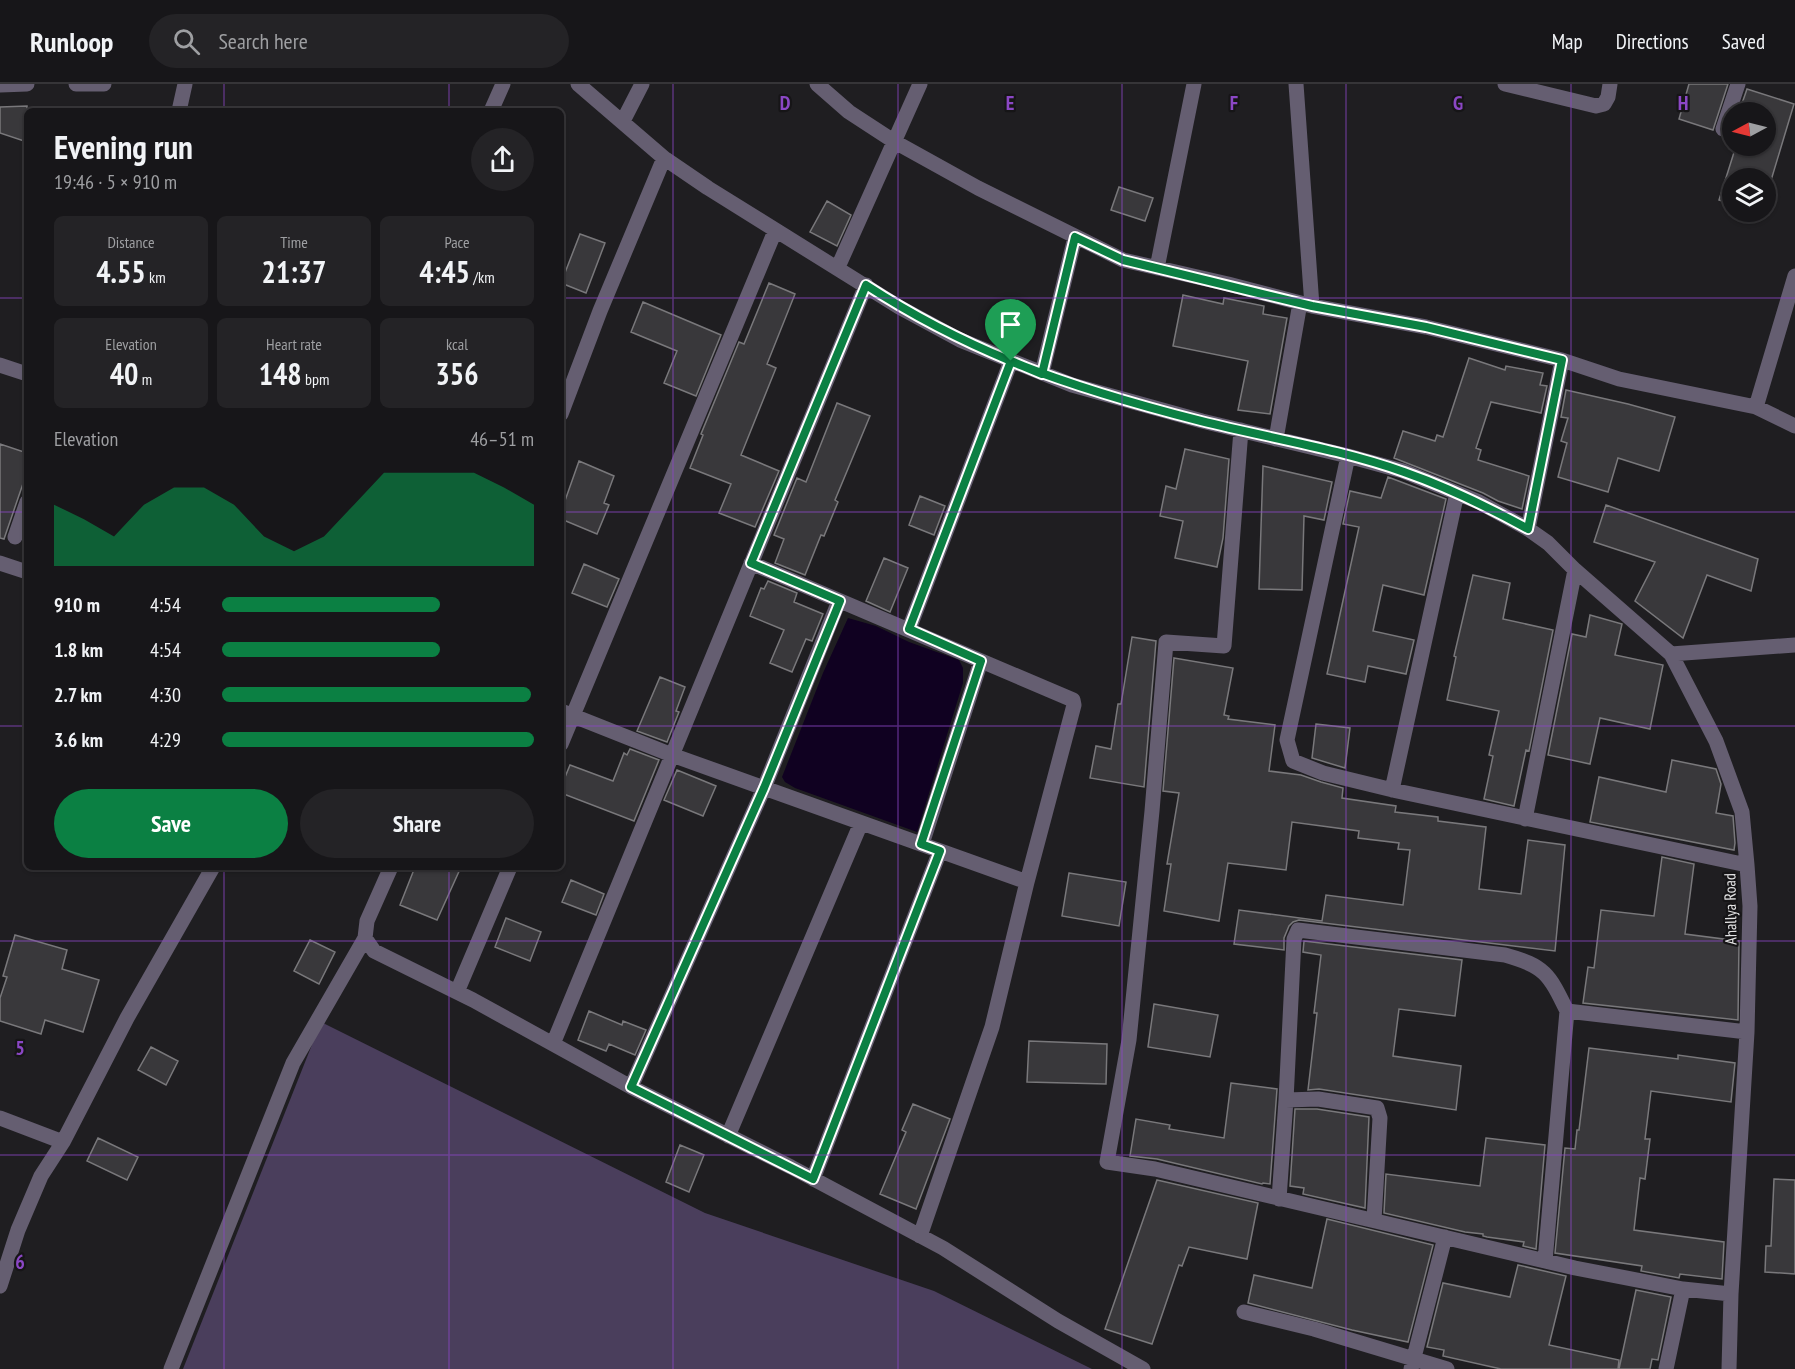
<!DOCTYPE html>
<html lang="en">
<head>
<meta charset="utf-8">
<style>
  body { margin:0; font-family:"PT Sans Narrow",sans-serif; background:#242326; color:#f1f3f6; height:100vh; display:flex; flex-direction:column; font-size:22px; white-space:nowrap }
  * { box-sizing:border-box; margin:0 }
  p { font-size:20px; color:#9e9fa2 }
  .icon { flex:none; width:33px; height:33px; fill:none; stroke:currentColor; stroke-width:2; stroke-linecap:round; stroke-linejoin:round }
  .map { position:relative; flex:1; overflow:hidden }
  .panel { position:absolute; left:24px; top:24px; width:540px; height:762px; display:flex; flex-direction:column; background:#171619; border-radius:9px; box-shadow:0 2px 4px #0004,0 0 0 2px #363538 }
  .panel>* { flex:none }
  .needle { width:39px; rotate:263deg }
  .tools { position:absolute; left:1722px; top:18px; display:grid; gap:12px }
  .tools a { display:grid; place-items:center; width:54px; height:54px; border-radius:50%; background:#171619; box-shadow:0 2px 4px #0004,0 0 0 2px #363538; font-size:30px }
  .pin { position:absolute; display:grid; place-items:center; width:51px; height:51px; color:#fff; margin:-62px -26px; border-radius:50% 50% 50% 0; rotate:-45deg; box-shadow:0 0 6px #0007 }
  .pin .icon { rotate:45deg }
  .round { display:grid; place-items:center; flex:none; width:63px; height:63px; border-radius:32px; background:#242326 }
  .head { display:flex; align-items:center; justify-content:space-between; height:102px; padding:0 30px }
  h1 { font-size:33px; font-weight:700; line-height:45px }
  .figures { display:grid; grid-template-columns:repeat(3,1fr); gap:9px; height:102px; padding:6px 30px }
  .figures div { display:grid; align-content:center; border-radius:9px; background:#242326; text-align:center }
  .figures b { font-size:30px; font-weight:700 }
  .figures small { font-size:16px; font-weight:400 }
  .figures p { font-size:16px }
  .chart { height:168px; padding:12px 30px }
  .chart p { display:flex; justify-content:space-between }
  .chart svg { width:100%; height:108px; margin-top:6px; fill:#0b8043; opacity:.7 }
  .primary-button { display:flex; gap:12px; margin-top:auto; padding:12px 30px }
  .primary-button a { flex:1; height:69px; border-radius:36px; background:#0b8043; color:#fff; font-size:24px; font-weight:700; line-height:69px; text-align:center }
  .primary-button a+a { background:#242326; color:#f1f3f6 }
  ul { padding:0 30px; list-style:none; font-size:20px }
  li { display:grid; grid-template-columns:96px 72px 1fr; align-items:center; height:45px }
  li i { height:15px; border-radius:8px; background:#0b8043 }
  header { display:flex; align-items:center; gap:36px; box-sizing:border-box; height:84px; padding:0 30px; background:#171619; border-bottom:2px solid #363538 }
  header strong { font-size:28px }
  nav { display:flex; gap:33px; margin-inline-start:auto; font-size:21px }
  .search { width:420px; height:54px; background:#242326; display:flex; align-items:center; gap:15px; box-sizing:border-box; padding:0 21px; border-radius:33px; color:#9e9fa2; font-size:22px }
  .map>svg:first-child { display:block }
  .green { fill:#4a3e5c }
  .water { fill:#100121 }
  .building { fill:#39383b; stroke:#79787b; stroke-width:1.5 }
  .lines { fill:none; stroke-linecap:round; stroke-linejoin:round }
  .minor { stroke:#655e71; stroke-width:15 }
  .route-casing { stroke:#fff; stroke-width:12 }
  .route { stroke:#0b8043; stroke-width:8 }
  .grid { fill:none; stroke:#8b47c5; stroke-width:1.5; stroke-opacity:0.55 }
  .labels { text-anchor:middle; stroke-width:4.5; stroke-linejoin:round; paint-order:stroke }
  .street-label { font-size:16px; fill:#e3e3e4; stroke:#161517 }
  .grid-label { font-size:20px; text-anchor:middle; font-weight:bold; fill:#8b47c5; stroke:#161517; stroke-width:4.5; stroke-linejoin:round; paint-order:stroke }
</style>
</head>
<body>
<header>
<strong>Runloop</strong>
<div class="search"><svg class="icon" aria-label="search" viewBox="0 0 24 24"><circle cx="10" cy="10" r="6"/><path d="M15 15l6 6"/></svg>Search here</div>
<nav><a>Map</a><a>Directions</a><a>Saved</a></nav>
</header>
<div class="map">
<svg width="1795" height="1285" viewBox="0 0 1795 1285">
  <rect width="100%" height="100%" fill="#1f1e21"/>
  <path class="green" d="M 321,938 L 705,1129 L 934,1207 L 1092,1285 L 183,1285 Z"/>
  <path class="water" d="M 848,534 L 876,542 L 909,558 L 959,576 L 963,584 L 963,599 L 917,748 L 795,704 L 785,698 L 782,693 L 823,589 Z"/>
  <path class="building" d="M 1689,0 L 1728,0 L 1713,46 L 1679,35 Z
    M 1747,5 L 1794,20 L 1766,113 L 1766,94 L 1732,94 L 1732,120 L 1719,116 L 1736,62 L 1766,62 L 1766,28 L 1739,28 Z
    M 27,22 L 27,58 L 0,49 L 0,23 Z
    M 1119,103 L 1153,114 L 1145,137 L 1111,126 Z
    M 827,117 L 851,131 L 837,162 L 810,148 Z
    M 580,150 L 605,159 L 586,209 L 561,199 Z
    M 769,199 L 795,210 L 767,280 L 776,284 L 741,371 L 779,387 L 755,443 L 719,429 L 731,400 L 690,384 L 703,351 L 701,350 L 739,258 L 744,260 Z
    M 1183,211 L 1223,220 L 1224,214 L 1264,222 L 1263,230 L 1287,234 L 1270,330 L 1238,326 L 1248,277 L 1173,262 Z
    M 643,218 L 721,251 L 696,312 L 664,299 L 677,267 L 631,248 Z
    M 1469,274 L 1505,286 L 1506,282 L 1543,289 L 1540,301 L 1547,302 L 1541,329 L 1491,318 L 1476,364 L 1481,366 L 1478,376 L 1529,392 L 1522,425 L 1498,417 L 1483,409 L 1394,374 L 1403,347 L 1435,357 L 1437,351 L 1443,353 Z
    M 1566,306 L 1628,320 L 1675,333 L 1659,387 L 1618,374 L 1608,408 L 1558,393 L 1567,359 L 1561,357 L 1568,334 L 1561,333 Z
    M 837,319 L 870,332 L 835,416 L 838,418 L 824,452 L 821,451 L 805,491 L 775,479 L 784,455 L 774,451 L 797,394 L 806,398 Z
    M 0,360 L 27,369 L 27,388 L 4,455 L 0,454 Z
    M 1185,365 L 1229,375 L 1223,454 L 1217,483 L 1175,474 L 1183,437 L 1160,432 L 1166,402 L 1176,405 Z
    M 579,377 L 614,392 L 604,419 L 609,421 L 597,450 L 561,435 L 561,428 Z
    M 1263,382 L 1332,398 L 1324,436 L 1304,432 L 1302,506 L 1259,505 Z
    M 1388,393 L 1446,415 L 1424,511 L 1383,501 L 1373,547 L 1414,556 L 1406,590 L 1368,582 L 1365,598 L 1327,590 L 1359,443 L 1343,440 L 1350,407 L 1381,414 Z
    M 920,412 L 945,422 L 934,451 L 909,441 Z
    M 1606,421 L 1758,475 L 1751,507 L 1707,491 L 1683,554 L 1635,517 L 1655,478 L 1594,458 Z
    M 884,474 L 908,484 L 890,528 L 866,517 Z
    M 584,480 L 619,495 L 607,523 L 572,509 Z
    M 1473,491 L 1510,499 L 1503,535 L 1553,546 L 1529,667 L 1526,666 L 1514,722 L 1484,715 L 1493,672 L 1489,671 L 1499,627 L 1447,616 L 1456,573 L 1454,572 Z
    M 768,497 L 797,509 L 794,518 L 823,530 L 812,557 L 806,555 L 792,588 L 770,579 L 784,546 L 750,532 L 761,504 L 764,505 Z
    M 1590,531 L 1622,540 L 1615,571 L 1663,581 L 1650,645 L 1600,634 L 1590,680 L 1548,671 L 1572,550 L 1586,553 Z
    M 1132,553 L 1156,557 L 1144,703 L 1090,694 L 1096,662 L 1111,665 L 1118,620 L 1121,620 Z
    M 1174,574 L 1233,584 L 1224,631 L 1229,632 L 1228,635 L 1275,641 L 1269,687 L 1301,691 L 1321,698 L 1343,704 L 1342,714 L 1396,722 L 1395,728 L 1438,733 L 1438,737 L 1486,743 L 1479,805 L 1521,810 L 1528,756 L 1565,761 L 1555,867 L 1299,836 L 1293,838 L 1289,842 L 1284,854 L 1284,866 L 1234,860 L 1239,826 L 1322,837 L 1326,811 L 1403,821 L 1410,766 L 1398,765 L 1399,759 L 1358,754 L 1359,747 L 1292,738 L 1286,786 L 1228,779 L 1219,837 L 1164,827 L 1171,780 L 1167,780 L 1179,709 L 1163,707 Z
    M 660,593 L 685,603 L 676,627 L 679,628 L 667,658 L 637,647 Z
    M 1316,640 L 1350,644 L 1345,684 L 1312,674 Z
    M 630,665 L 659,676 L 634,737 L 561,709 L 561,703 L 570,681 L 613,697 L 624,669 L 627,671 Z
    M 1672,676 L 1716,685 L 1721,700 L 1716,729 L 1733,732 L 1735,759 L 1734,766 L 1590,738 L 1599,693 L 1666,708 Z
    M 677,686 L 716,702 L 703,732 L 664,716 Z
    M 1662,773 L 1694,780 L 1685,850 L 1739,857 L 1738,936 L 1583,919 L 1588,883 L 1594,884 L 1601,826 L 1654,832 Z
    M 415,783 L 461,783 L 437,836 L 400,821 Z
    M 1069,789 L 1126,798 L 1119,842 L 1062,832 Z
    M 571,796 L 604,810 L 596,831 L 562,818 Z
    M 506,834 L 541,848 L 530,877 L 495,863 Z
    M 15,851 L 67,866 L 62,885 L 99,896 L 83,948 L 45,936 L 41,950 L 0,937 L 0,914 L 7,893 L 3,892 Z
    M 310,856 L 335,868 L 319,900 L 294,887 Z
    M 1304,857 L 1462,876 L 1455,932 L 1399,925 L 1393,972 L 1461,982 L 1456,1026 L 1319,1005 L 1308,1006 L 1317,929 L 1314,929 L 1321,871 L 1303,868 Z
    M 1154,920 L 1218,931 L 1210,973 L 1148,963 Z
    M 589,927 L 622,941 L 623,937 L 646,946 L 635,971 L 609,960 L 606,967 L 578,956 Z
    M 1029,957 L 1107,960 L 1106,1000 L 1027,998 Z
    M 151,963 L 178,977 L 166,1001 L 138,986 Z
    M 1589,964 L 1678,975 L 1678,971 L 1735,979 L 1731,1018 L 1651,1007 L 1645,1055 L 1650,1055 L 1645,1095 L 1640,1094 L 1634,1146 L 1724,1158 L 1722,1195 L 1680,1190 L 1679,1194 L 1641,1187 L 1642,1182 L 1555,1169 L 1565,1064 L 1575,1065 L 1577,1046 L 1579,1046 Z
    M 1231,999 L 1277,1005 L 1270,1100 L 1263,1099 L 1262,1100 L 1157,1075 L 1130,1072 L 1136,1035 L 1170,1041 L 1169,1045 L 1224,1054 Z
    M 913,1020 L 950,1035 L 916,1125 L 880,1110 L 906,1048 L 902,1046 Z
    M 1295,1025 L 1317,1025 L 1369,1033 L 1365,1124 L 1303,1110 L 1304,1104 L 1290,1102 Z
    M 98,1054 L 138,1073 L 127,1096 L 87,1077 Z
    M 1486,1054 L 1545,1061 L 1536,1165 L 1523,1162 L 1524,1158 L 1487,1153 L 1483,1152 L 1483,1150 L 1465,1148 L 1384,1129 L 1386,1090 L 1480,1102 Z
    M 680,1061 L 704,1071 L 689,1108 L 666,1098 Z
    M 1774,1095 L 1795,1096 L 1795,1190 L 1765,1188 L 1766,1162 L 1771,1162 Z
    M 1157,1096 L 1258,1119 L 1247,1175 L 1189,1163 L 1182,1182 L 1179,1181 L 1152,1260 L 1105,1245 Z
    M 1327,1135 L 1433,1161 L 1408,1258 L 1352,1246 L 1248,1219 L 1254,1191 L 1312,1204 Z
    M 1518,1181 L 1566,1192 L 1549,1261 L 1619,1276 L 1618,1285 L 1501,1285 L 1443,1272 L 1444,1266 L 1427,1263 L 1443,1199 L 1510,1213 Z
    M 1636,1206 L 1671,1213 L 1658,1276 L 1652,1275 L 1650,1285 L 1619,1285 Z"/>
  <g class="lines">
    <path class="minor" d="M 76,0 L 104,0
      M 578,0 L 664,74 L 708,104 L 899,223 L 960,256 L 1072,301 L 1202,337 L 1348,372 L 1403,387 L 1479,418 L 1528,445 L 1548,459 L 1575,486 L 1671,570 L 1716,657 L 1742,728 L 1747,781 L 1750,822 L 1747,948 L 1731,1210 L 1729,1285
      M 817,0 L 849,28 L 895,58 L 978,104 L 1123,176 L 1228,200 L 1312,222 L 1426,243 L 1562,276 L 1619,295 L 1756,323 L 1795,342
      M 1296,0 L 1312,222
      M 1505,0 L 1596,22 L 1604,20 L 1608,13 L 1610,0
      M 0,1 L 27,0
      M 179,27 L 185,0
      M 491,27 L 503,0
      M 623,37 L 642,0
      M 1723,45 L 1738,0
      M 838,183 L 920,0
      M 1157,184 L 1194,0
      M 0,281 L 27,290
      M 1042,289 L 1075,153
      M 1756,323 L 1795,192
      M 561,330 L 600,227 L 664,74
      M 1241,346 L 1224,562 L 1166,558 L 1152,727 L 1129,956 L 1107,1078 L 1155,1085 L 1575,1184 L 1683,1205 L 1731,1210
      M 1276,355 L 1300,219
      M 1348,372 L 1287,656 L 1293,677 L 1323,689 L 1397,707 L 1747,781
      M 1528,445 L 1562,276
      M 15,453 L 27,418
      M 0,479 L 27,488
      M 751,479 L 1073,616 L 1074,621 L 1027,798 L 992,943 L 920,1152
      M 909,545 L 1011,277
      M 1671,570 L 1795,561
      M 561,627 L 672,671 L 1027,798
      M 561,660 L 775,147
      M 1392,706 L 1457,409
      M 1525,735 L 1575,486
      M 922,760 L 981,577
      M 391,783 L 367,837 L 365,854 L 374,867 L 473,916 L 631,1003 L 791,1083 L 943,1164 L 1058,1237 L 1143,1285
      M 457,908 L 510,783
      M 553,960 L 866,201
      M 631,1003 L 764,704 L 839,517
      M 1286,1016 L 1318,1015 L 1377,1024 L 1380,1034 L 1374,1136
      M 0,1034 L 63,1058
      M 728,1052 L 861,739
      M 813,1095 L 940,767
      M 1279,1115 L 1286,1016 L 1294,855 L 1298,846 L 1505,871 C 1545,882 1549,890 1567,927 L 1747,948
      M 1545,1177 L 1567,927
      M 0,1202 L 18,1146 L 41,1092 L 63,1058 L 127,934 L 213,783
      M 1244,1228 L 1314,1245 L 1447,1285
      M 171,1285 L 293,979 L 365,854
      M 1411,1285 L 1445,1153
      M 1666,1285 L 1683,1205"/>
  </g>
  <g class="lines">
    <defs>
      <path id="route" d="M 1011,277 L 909,545 L 981,577 L 921,760 L 940,767 L 813,1095 L 631,1003 L 764,704 L 840,517 L 751,479 L 866,201 C 912,231 960,256 1011,277 L 1015,279 C 1076,303 1138,321 1201,337 C 1269,354 1339,365 1404,388 C 1447,403 1488,423 1528,445 L 1562,276 L 1426,243 L 1312,222 L 1123,176 L 1075,153 L 1042,290 L 1011,277"/>
    </defs>
    <use href="#route" class="route-casing"/>
    <use href="#route" class="route"/>
  </g>
  <path class="grid" d="M 224,0 L 224,27M 449,0 L 449,27M 673,0 L 673,1285M 898,0 L 898,1285M 1122,0 L 1122,1285M 1346,0 L 1346,1285M 1571,0 L 1571,1285M 0,214 L 27,214M 561,214 L 1795,214M 0,428 L 27,428M 561,428 L 1795,428M 0,642 L 27,642M 561,642 L 1795,642M 224,783 L 224,1285M 449,783 L 449,1285M 0,857 L 1795,857M 0,1071 L 1795,1071"/>
  <g class="labels">
    <g class="street-label">
      <text transform="translate(1730 825) rotate(-91)" y="6">Ahallya Road</text>
    </g>
  </g>
  <g class="grid-label">
    <text x="785" y="26">D</text>
    <text x="1010" y="26">E</text>
    <text x="1234" y="26">F</text>
    <text x="1458" y="26">G</text>
    <text x="1683" y="26">H</text>
    <text x="20" y="971">5</text>
    <text x="20" y="1185">6</text>
  </g>
</svg>
<div class="tools">
<a><svg class="needle" viewBox="-14 -14 28 28"><path d="M0-13l5 13h-10z" fill="#e53935"/><path d="M0 13l5-13h-10z" fill="#9e9fa2"/></svg></a>
<a><svg class="icon" aria-label="layers" viewBox="0 0 24 24"><path d="M12 4l9 5-9 5-9-5zM3 14l9 5 9-5"/></svg></a>
</div>
<div class="pin" style="left:1011px;top:277px;background:#1e9e55"><svg class="icon" aria-label="arrive" viewBox="0 0 24 24"><path d="M6 21V4h12l-3 4 3 4H6"/></svg></div>
<section class="panel">
<div class="head"><div><h1>Evening run</h1><p>19:46 · 5 × 910 m</p></div><a class="round"><svg class="icon" aria-label="share" viewBox="0 0 24 24"><path d="M12 15V3M7 8l5-5 5 5M5 13v7h14v-7"/></svg></a></div>
<div class="figures">
<div><p>Distance</p><b>4.55<small> km</small></b></div>
<div><p>Time</p><b>21:37</b></div>
<div><p>Pace</p><b>4:45<small> /km</small></b></div>
</div>
<div class="figures">
<div><p>Elevation</p><b>40<small> m</small></b></div>
<div><p>Heart rate</p><b>148<small> bpm</small></b></div>
<div><p>kcal</p><b>356</b></div>
</div>
<div class="chart"><p><span>Elevation</span>46–51 m</p>
<svg viewBox="0 0 160 44" preserveAspectRatio="none"><path d="M0 44V19L10 25L20 32L30 19L40 12L50 12L60 19L70 32L80 38L90 32L100 19L110 6L120 6L130 6L140 6L150 12L160 19V44z"/></svg>
</div>
<ul>
<li><b>910 m</b>4:54<i style="width:70%"></i></li>
<li><b>1.8 km</b>4:54<i style="width:70%"></i></li>
<li><b>2.7 km</b>4:30<i style="width:99%"></i></li>
<li><b>3.6 km</b>4:29<i style="width:100%"></i></li>
</ul>
<div class="primary-button"><a>Save</a><a>Share</a></div>
</section>
</div>
</body>
</html>
